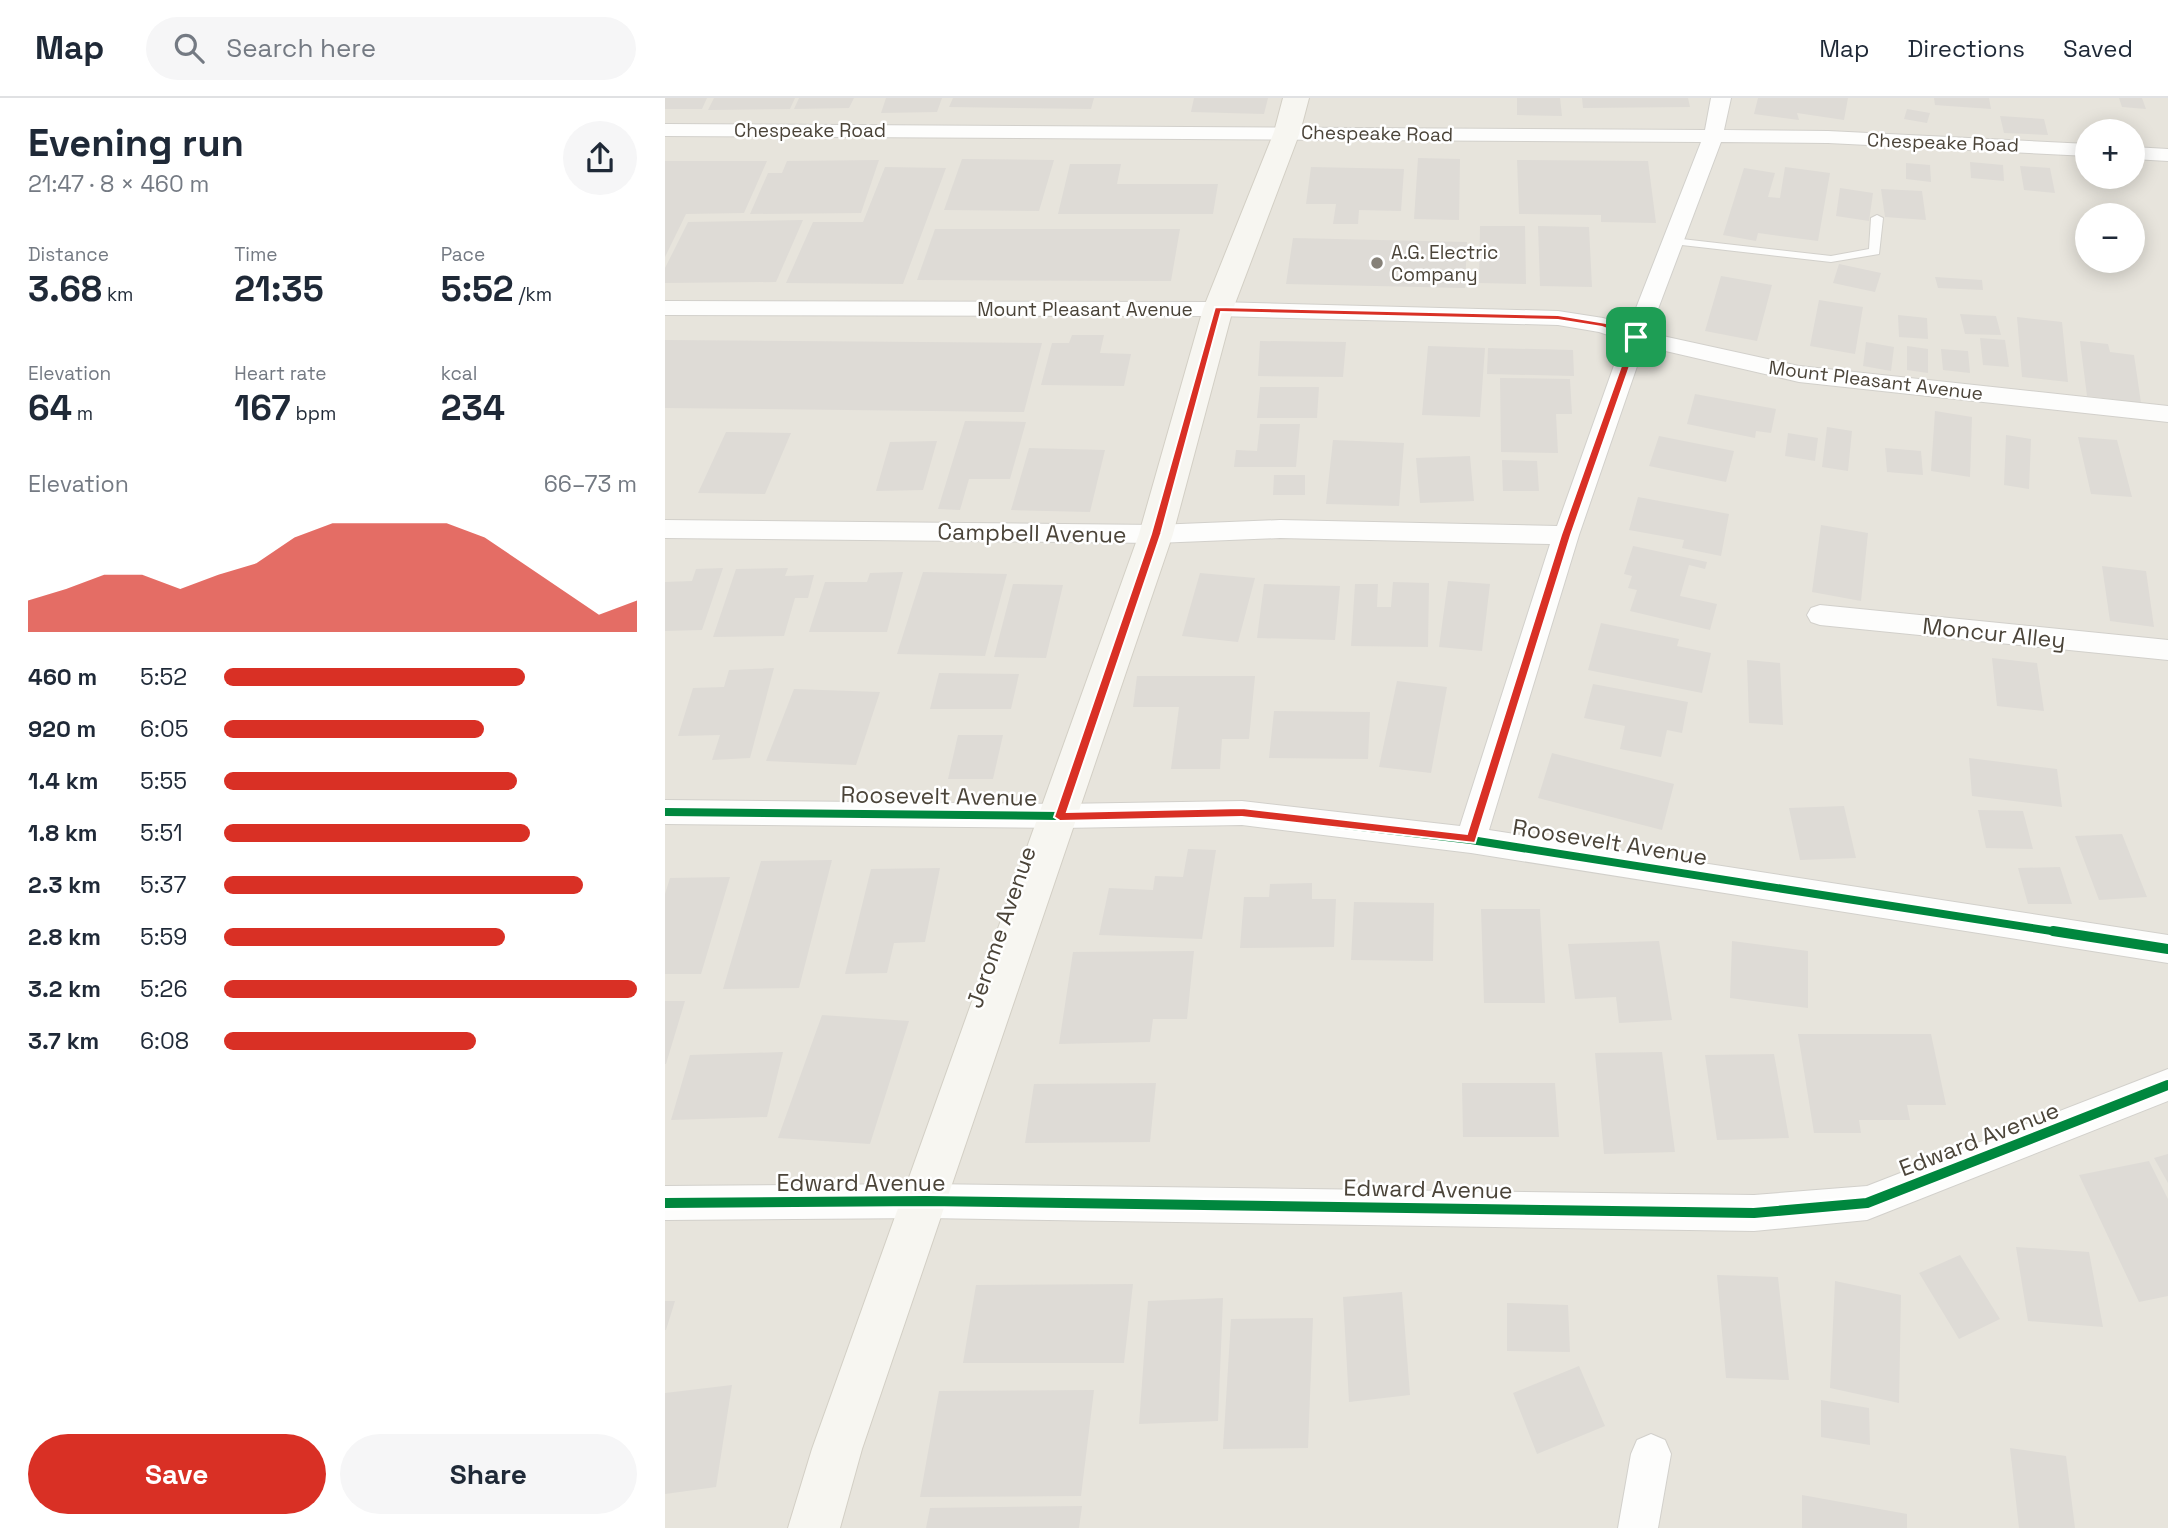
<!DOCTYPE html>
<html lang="en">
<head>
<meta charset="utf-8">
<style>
  body { margin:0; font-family:"Space Grotesk",sans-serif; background:#f6f6f7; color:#1f2937; height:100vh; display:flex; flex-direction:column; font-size:26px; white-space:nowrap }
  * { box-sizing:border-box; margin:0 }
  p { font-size:23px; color:#747a83 }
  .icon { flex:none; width:38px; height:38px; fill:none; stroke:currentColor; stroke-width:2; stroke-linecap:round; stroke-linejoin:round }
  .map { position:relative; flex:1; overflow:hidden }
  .details { display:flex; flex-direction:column; background:#fff; width:665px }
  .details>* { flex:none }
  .controls { position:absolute; left:1410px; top:21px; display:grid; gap:14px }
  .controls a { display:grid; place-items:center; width:70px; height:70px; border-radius:50%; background:#fff; box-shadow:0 4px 18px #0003; font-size:35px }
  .pin { position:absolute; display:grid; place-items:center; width:60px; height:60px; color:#fff; margin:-30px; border-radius:14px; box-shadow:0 4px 10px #0006 }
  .round { display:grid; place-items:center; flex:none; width:74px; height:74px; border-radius:37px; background:#f6f6f7 }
  .summary { display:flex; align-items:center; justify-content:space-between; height:119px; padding:0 28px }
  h1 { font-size:38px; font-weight:600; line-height:52px }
  .stats { display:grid; grid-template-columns:repeat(3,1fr); gap:10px; height:119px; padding:7px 28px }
  .stats div { display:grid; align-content:center }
  .stats b { font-size:35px; font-weight:600 }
  .stats small { font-size:19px; font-weight:400 }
  .stats p { font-size:19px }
  .chart { height:196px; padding:14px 28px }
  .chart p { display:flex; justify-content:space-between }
  .chart svg { width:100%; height:126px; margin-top:7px; fill:#d93025; opacity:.7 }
  .cta { display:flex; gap:14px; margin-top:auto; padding:14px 28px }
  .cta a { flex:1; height:80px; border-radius:42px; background:#d93025; color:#fff; font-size:28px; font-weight:600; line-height:80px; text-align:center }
  .cta a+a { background:#f6f6f7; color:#1f2937 }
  ul { padding:0 28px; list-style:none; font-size:23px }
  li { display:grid; grid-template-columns:112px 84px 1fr; align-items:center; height:52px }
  li i { height:18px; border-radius:9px; background:#d93025 }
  header { display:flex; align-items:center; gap:42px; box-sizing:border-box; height:98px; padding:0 35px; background:#fff; border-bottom:2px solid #e0e1e3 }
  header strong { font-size:33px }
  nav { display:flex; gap:38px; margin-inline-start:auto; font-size:24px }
  .search { width:490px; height:63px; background:#f6f6f7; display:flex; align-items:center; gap:18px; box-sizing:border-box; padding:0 24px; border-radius:38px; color:#747a83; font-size:26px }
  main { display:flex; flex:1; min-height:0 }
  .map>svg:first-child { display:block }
  .residential { fill:#e7e4dc; fill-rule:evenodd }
  .building { fill:#dedbd6 }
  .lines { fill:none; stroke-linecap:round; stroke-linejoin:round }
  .lane-casing { stroke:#d2d0cb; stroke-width:2 }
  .street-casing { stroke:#d2d0cb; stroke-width:2 }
  .secondary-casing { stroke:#d3cfc5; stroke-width:2 }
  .lane { fill:#fdfdfc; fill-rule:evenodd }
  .street { fill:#fdfdfc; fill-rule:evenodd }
  .secondary { fill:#f7f6f1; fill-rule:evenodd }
  .cycleway-far1-casing { stroke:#fff; stroke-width:12 }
  .cycleway-casing { stroke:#fff; stroke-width:15 }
  .cycleway-far1 { stroke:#00873e; stroke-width:8 }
  .cycleway { stroke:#00873e; stroke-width:10 }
  .route { fill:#d93025; stroke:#fff; stroke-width:2; fill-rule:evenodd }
  .poi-dot { fill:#868178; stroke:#fff; stroke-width:2.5 }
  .labels { text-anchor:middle; stroke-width:5; stroke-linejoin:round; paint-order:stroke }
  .far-street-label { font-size:19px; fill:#4b4439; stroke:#fff }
  .far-poi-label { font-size:19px; fill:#4b4439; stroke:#fff; text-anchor:start }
  .street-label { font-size:23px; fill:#4b4439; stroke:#fff }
</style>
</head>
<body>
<header>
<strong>Map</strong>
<div class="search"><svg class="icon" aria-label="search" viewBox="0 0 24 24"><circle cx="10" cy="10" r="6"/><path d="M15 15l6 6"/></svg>Search here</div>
<nav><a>Map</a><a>Directions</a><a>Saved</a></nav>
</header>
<main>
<section class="details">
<div class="summary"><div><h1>Evening run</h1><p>21:47 · 8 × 460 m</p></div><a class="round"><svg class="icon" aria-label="share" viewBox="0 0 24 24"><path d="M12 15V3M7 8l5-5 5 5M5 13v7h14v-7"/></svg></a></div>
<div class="stats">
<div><p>Distance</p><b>3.68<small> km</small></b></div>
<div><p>Time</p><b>21:35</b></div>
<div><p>Pace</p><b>5:52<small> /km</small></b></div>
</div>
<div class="stats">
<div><p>Elevation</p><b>64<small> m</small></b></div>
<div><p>Heart rate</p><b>167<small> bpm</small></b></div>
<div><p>kcal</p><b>234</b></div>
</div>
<div class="chart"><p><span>Elevation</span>66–73 m</p>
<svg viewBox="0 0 160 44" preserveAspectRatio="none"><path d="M0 44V33L10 29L20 24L30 24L40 29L50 24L60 20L70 11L80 6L90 6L100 6L110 6L120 11L130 20L140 29L150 38L160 33V44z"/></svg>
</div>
<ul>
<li><b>460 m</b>5:52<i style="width:73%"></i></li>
<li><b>920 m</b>6:05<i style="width:63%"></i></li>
<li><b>1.4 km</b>5:55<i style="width:71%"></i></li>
<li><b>1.8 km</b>5:51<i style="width:74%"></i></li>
<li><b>2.3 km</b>5:37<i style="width:87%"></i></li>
<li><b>2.8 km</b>5:59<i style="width:68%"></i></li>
<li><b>3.2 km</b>5:26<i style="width:100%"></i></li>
<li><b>3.7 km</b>6:08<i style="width:61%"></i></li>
</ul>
<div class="cta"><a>Save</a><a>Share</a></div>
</section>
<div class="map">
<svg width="1503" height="1430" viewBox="0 0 1503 1430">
  <rect width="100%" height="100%" fill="#f4f2ee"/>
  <path class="residential" d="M 0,0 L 1503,0 L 1503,1430 L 0,1430 ZM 1423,33 L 1468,33 L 1468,79 L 1423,79 ZM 1423,117 L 1468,117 L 1468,163 L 1423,163 Z"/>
  <path class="building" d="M 0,0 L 42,0 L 37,11 L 0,11 Z
    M 49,0 L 130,0 L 125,11 L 43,12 Z
    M 134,0 L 189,0 L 184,10 L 129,11 Z
    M 221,0 L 277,0 L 272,14 L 216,15 Z
    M 288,0 L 429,0 L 426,11 L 284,9 Z
    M 529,0 L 603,0 L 599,16 L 526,14 Z
    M 852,0 L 895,0 L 897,18 L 852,17 Z
    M 917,0 L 1023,0 L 1025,9 L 918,10 Z
    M 1093,0 L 1183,0 L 1179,22 L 1132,15 L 1134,22 L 1089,16 Z
    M 1269,0 L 1324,0 L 1326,11 L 1270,7 Z
    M 1454,0 L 1477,0 L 1481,11 L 1457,9 Z
    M 1242,11 L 1265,15 L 1262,25 L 1239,21 Z
    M 1335,18 L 1379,21 L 1383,37 L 1339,35 Z
    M 753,60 L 795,61 L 794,122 L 749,121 Z
    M 297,61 L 389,62 L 374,113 L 279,112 Z
    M 214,62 L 196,115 L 85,116 L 103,75 L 117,75 L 122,63 Z
    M 852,62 L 983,63 L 991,125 L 936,124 L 936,117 L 854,116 Z
    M 0,63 L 102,63 L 79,115 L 21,116 L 0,159 Z
    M 1305,64 L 1338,67 L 1339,83 L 1306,80 Z
    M 1241,65 L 1265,67 L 1266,84 L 1241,81 Z
    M 405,66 L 456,66 L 452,86 L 553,86 L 548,116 L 393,116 Z
    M 1355,68 L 1385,70 L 1390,95 L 1359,92 Z
    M 220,69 L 281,70 L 238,186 L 121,185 L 148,124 L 198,124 Z
    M 646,69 L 739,71 L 736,113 L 694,112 L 693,126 L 668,126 L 671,106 L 641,106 Z
    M 1120,69 L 1165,75 L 1153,143 L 1093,135 L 1091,143 L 1058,137 L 1079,70 L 1110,75 L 1103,99 L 1115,100 Z
    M 1175,90 L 1208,95 L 1204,123 L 1171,118 Z
    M 1216,91 L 1257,93 L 1261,122 L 1220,119 Z
    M 138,122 L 111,184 L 0,185 L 0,170 L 23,124 Z
    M 815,128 L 860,128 L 861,186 L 814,185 Z
    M 873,128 L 924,129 L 927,189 L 875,188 Z
    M 270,131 L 515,131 L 506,183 L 252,182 Z
    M 628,140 L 802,144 L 800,190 L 621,186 Z
    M 1174,166 L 1216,175 L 1210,194 L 1168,185 Z
    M 1056,178 L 1107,187 L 1092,243 L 1040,233 Z
    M 1270,179 L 1317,182 L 1318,192 L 1273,190 Z
    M 1154,202 L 1198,209 L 1190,256 L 1145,248 Z
    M 1295,216 L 1331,218 L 1336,237 L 1300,236 Z
    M 1233,217 L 1262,220 L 1263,241 L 1234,239 Z
    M 1352,219 L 1397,224 L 1403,284 L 1357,279 Z
    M 407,237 L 439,237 L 435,255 L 466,256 L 459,288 L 376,287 L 387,245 L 404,245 Z
    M 1315,240 L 1340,242 L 1344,269 L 1318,267 Z
    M 0,242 L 377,245 L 359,314 L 0,310 Z
    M 595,243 L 681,244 L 678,279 L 593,278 Z
    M 1415,243 L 1443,246 L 1445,254 L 1469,257 L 1476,305 L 1422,298 Z
    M 1201,244 L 1229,249 L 1226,273 L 1198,268 Z
    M 763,248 L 820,250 L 815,319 L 757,317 Z
    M 1242,248 L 1263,251 L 1263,275 L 1242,272 Z
    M 823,250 L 908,252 L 909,278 L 822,276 Z
    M 1276,251 L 1303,253 L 1305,275 L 1278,272 Z
    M 835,280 L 905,281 L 907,316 L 891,316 L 893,355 L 836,354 Z
    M 595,289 L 654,289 L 652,320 L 592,320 Z
    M 1030,296 L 1111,311 L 1106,335 L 1091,333 L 1090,340 L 1022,326 Z
    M 1270,313 L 1307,319 L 1305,379 L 1266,373 Z
    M 300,323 L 361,324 L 345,381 L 304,381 L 295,412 L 273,411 Z
    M 595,326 L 635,326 L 631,369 L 569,369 L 571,352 L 592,353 Z
    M 1162,329 L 1187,333 L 1183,373 L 1157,369 Z
    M 61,334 L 126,335 L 100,396 L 33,395 Z
    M 1123,335 L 1153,340 L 1150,363 L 1120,358 Z
    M 1341,337 L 1366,341 L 1364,391 L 1339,387 Z
    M 994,338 L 1069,353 L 1061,384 L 984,368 Z
    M 1413,339 L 1452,342 L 1467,399 L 1426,396 Z
    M 668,342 L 739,345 L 734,408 L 661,406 Z
    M 272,343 L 258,392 L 211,393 L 225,344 Z
    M 364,350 L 440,352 L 425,414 L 346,412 Z
    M 1220,350 L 1256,353 L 1258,377 L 1222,374 Z
    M 805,358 L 809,403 L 755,405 L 751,360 Z
    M 837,362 L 872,363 L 874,393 L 838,393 Z
    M 609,377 L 640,377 L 640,397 L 608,397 Z
    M 973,399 L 1064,416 L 1056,458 L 1017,450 L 1019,442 L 964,432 Z
    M 1156,427 L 1203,435 L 1196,503 L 1147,494 Z
    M 968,448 L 1042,464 L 1040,471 L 1024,467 L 1015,498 L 1052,506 L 1045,532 L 965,513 L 972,492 L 963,490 L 967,478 L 959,476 Z
    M 1437,468 L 1481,473 L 1489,529 L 1445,523 Z
    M 58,470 L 37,532 L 0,533 L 0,484 L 27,483 L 31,471 Z
    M 123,470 L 120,478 L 149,477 L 143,500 L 130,500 L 119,538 L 48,539 L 71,471 Z
    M 238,474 L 222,534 L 144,534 L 160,484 L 202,484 L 205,475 Z
    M 258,474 L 342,476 L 320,558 L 232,556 Z
    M 535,475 L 590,480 L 573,544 L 517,538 Z
    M 783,483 L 825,486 L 817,553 L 774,549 Z
    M 728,484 L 764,485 L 763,549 L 686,548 L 690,486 L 713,486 L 712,509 L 726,509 Z
    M 348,486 L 398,487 L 381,560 L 329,559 Z
    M 599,486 L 675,488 L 670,542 L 592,540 Z
    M 936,525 L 1014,541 L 1012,548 L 1046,555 L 1037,595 L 923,572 Z
    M 1327,560 L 1372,565 L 1379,613 L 1332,608 Z
    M 1082,562 L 1115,565 L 1118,627 L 1084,625 Z
    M 109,570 L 85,660 L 47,662 L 55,637 L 13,638 L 28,590 L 59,589 L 64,572 Z
    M 274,575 L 354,576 L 346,611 L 265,611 Z
    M 472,578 L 590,578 L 584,641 L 557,641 L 555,671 L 506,671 L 514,609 L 468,609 Z
    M 732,583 L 782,589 L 766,675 L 714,669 Z
    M 928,586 L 1023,604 L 1017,635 L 1002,632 L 996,659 L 955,651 L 960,628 L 919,620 Z
    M 129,591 L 215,594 L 191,667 L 101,663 Z
    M 609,613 L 705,614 L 703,661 L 604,660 Z
    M 293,637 L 338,637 L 328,681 L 283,681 Z
    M 887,655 L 1009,686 L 997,732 L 873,700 Z
    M 1304,660 L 1392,671 L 1397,709 L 1307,698 Z
    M 1179,708 L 1191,760 L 1135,762 L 1124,710 Z
    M 1313,712 L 1358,713 L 1368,751 L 1321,750 Z
    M 1457,736 L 1482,799 L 1434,802 L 1410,738 Z
    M 523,751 L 551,752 L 537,841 L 434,837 L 444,790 L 488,792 L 490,778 L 518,779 Z
    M 167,762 L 134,890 L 58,891 L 96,763 Z
    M 1395,769 L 1407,806 L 1363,806 L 1353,770 Z
    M 275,770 L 260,844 L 229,845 L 222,875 L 180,876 L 206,771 Z
    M 65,779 L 36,876 L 0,876 L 0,796 L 5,780 Z
    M 647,785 L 647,801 L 671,801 L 669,849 L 575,850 L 579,799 L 604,799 L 605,786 Z
    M 689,804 L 769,805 L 768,863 L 686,862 Z
    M 816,811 L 875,811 L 880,905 L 819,905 Z
    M 994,843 L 1007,922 L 954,925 L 951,899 L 910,901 L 903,846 Z
    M 1067,843 L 1143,853 L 1143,910 L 1065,900 Z
    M 529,853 L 522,921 L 488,921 L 485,944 L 394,946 L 408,854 Z
    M 0,903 L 20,903 L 1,966 L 0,966 Z
    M 157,917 L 244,923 L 205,1046 L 113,1040 Z
    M 1133,936 L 1266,936 L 1281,1007 L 1242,1007 L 1245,1022 L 1194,1022 L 1196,1035 L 1149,1035 Z
    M 118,954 L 102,1019 L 6,1022 L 25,957 Z
    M 997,954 L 1010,1054 L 939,1056 L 930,955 Z
    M 1109,956 L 1124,1040 L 1052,1042 L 1040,957 Z
    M 491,985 L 485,1044 L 360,1045 L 369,986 Z
    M 797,985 L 890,985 L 894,1039 L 798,1039 Z
    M 1503,1056 L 1503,1085 L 1489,1060 Z
    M 1484,1063 L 1503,1101 L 1503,1198 L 1474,1204 L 1414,1077 Z
    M 1351,1149 L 1424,1154 L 1438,1229 L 1363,1223 Z
    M 1295,1157 L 1335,1221 L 1294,1241 L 1254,1175 Z
    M 1052,1177 L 1113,1179 L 1124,1282 L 1061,1280 Z
    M 1170,1183 L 1236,1197 L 1234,1305 L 1165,1290 Z
    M 468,1186 L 459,1265 L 298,1265 L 311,1187 Z
    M 737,1194 L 745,1297 L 684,1304 L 678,1199 Z
    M 558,1200 L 553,1323 L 474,1326 L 483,1203 Z
    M 0,1203 L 10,1203 L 1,1232 L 0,1232 Z
    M 842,1205 L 903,1207 L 905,1254 L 842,1253 Z
    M 648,1220 L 643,1350 L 558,1351 L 566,1221 Z
    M 914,1268 L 940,1328 L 872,1356 L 848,1295 Z
    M 67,1287 L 51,1389 L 0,1396 L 0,1295 Z
    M 429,1292 L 416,1398 L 255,1399 L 274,1293 Z
    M 1156,1302 L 1204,1310 L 1205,1347 L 1156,1339 Z
    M 1345,1350 L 1401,1358 L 1410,1430 L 1354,1430 Z
    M 1137,1397 L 1242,1416 L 1242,1430 L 1137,1430 Z
    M 417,1408 L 414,1430 L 261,1430 L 265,1410 Z"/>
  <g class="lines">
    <defs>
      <path id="lane" d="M 1212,117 L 1218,120 L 1214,156 L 1166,164 L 1008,146 L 1002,143 L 1008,140 L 1166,158 L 1204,151 L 1206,120 Z"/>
      <path id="street" d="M 1046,0 L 1066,0 L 1059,32 L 1163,33 L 1423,46 L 1423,58 L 1163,45 L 1056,44 L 984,235 L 1134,268 L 1503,308 L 1503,324 L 1134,284 L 979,248 L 914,437 L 824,732 L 1503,837 L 1503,865 L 806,755 L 577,727 L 395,730 L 0,726 L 0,702 L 395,706 L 577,703 L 795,728 L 885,446 L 615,440 L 491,445 L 0,440 L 0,422 L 491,427 L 615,422 L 892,428 L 958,242 L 934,234 L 893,227 L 553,218 L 0,217 L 0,203 L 553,204 L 893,213 L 938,220 L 964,228 L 1036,44 L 0,38 L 0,26 L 1040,32 Z
        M 1468,49 L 1503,51 L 1503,63 L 1468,61 Z
        M 1155,507 L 1503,542 L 1503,562 L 1155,527 L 1146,524 L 1142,517 L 1146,510 Z
        M 1503,971 L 1503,1003 L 1202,1122 L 1089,1133 L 261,1120 L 0,1122 L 0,1088 L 261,1086 L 1089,1097 L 1202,1088 Z
        M 986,1336 L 1000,1342 L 1006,1356 L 993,1430 L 953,1430 L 966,1356 L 972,1342 Z"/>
      <path id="secondary" d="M 618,0 L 644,0 L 635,34 L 568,211 L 508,436 L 197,1351 L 175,1430 L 123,1430 L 147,1351 L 474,436 L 538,211 L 609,34 Z"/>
    </defs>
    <use href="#lane" class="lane-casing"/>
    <use href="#street" class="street-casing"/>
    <use href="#secondary" class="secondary-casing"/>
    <use href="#lane" class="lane"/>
    <use href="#street" class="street"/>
    <use href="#secondary" class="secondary"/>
    <defs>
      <path id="cycleway-far1" d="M 0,714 L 395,718 L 577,715 L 806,742 L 1399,835"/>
      <path id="cycleway" d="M 1388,833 L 1503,851
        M 0,1105 L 261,1103 L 1089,1115 L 1202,1105 L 1503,987"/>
    </defs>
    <use href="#cycleway-far1" class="cycleway-far1-casing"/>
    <use href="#cycleway" class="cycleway-casing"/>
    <use href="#cycleway-far1" class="cycleway-far1"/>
    <use href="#cycleway" class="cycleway"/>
  </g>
  <path class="route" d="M 550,209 L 893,217 L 941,225 L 975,239 L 906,437 L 810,745 L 577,719 L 395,723 L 389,719 L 486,436 ZM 556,214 L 893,222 L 937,229 L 966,240 L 896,437 L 802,736 L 577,710 L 402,714 L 496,436 Z"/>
  <circle class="poi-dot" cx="712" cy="165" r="7"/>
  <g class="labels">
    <g class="far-street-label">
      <text x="145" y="39">Chespeake Road</text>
      <text transform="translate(712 35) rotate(1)" y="7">Chespeake Road</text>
      <text transform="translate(1278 44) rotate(2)" y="7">Chespeake Road</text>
      <text x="420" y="218">Mount Pleasant Avenue</text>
      <text transform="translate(1211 282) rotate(7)" y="7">Mount Pleasant Avenue</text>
    </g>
    <g class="far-poi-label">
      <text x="726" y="161">A.G. Electric<tspan x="726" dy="22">Company</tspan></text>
    </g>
    <g class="street-label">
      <text transform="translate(367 435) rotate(1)" y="8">Campbell Avenue</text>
      <text transform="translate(1329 535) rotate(6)" y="8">Moncur Alley</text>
      <text transform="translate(274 698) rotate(1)" y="8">Roosevelt Avenue</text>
      <text transform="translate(945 744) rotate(9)" y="8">Roosevelt Avenue</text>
      <text transform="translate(336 829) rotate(-71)" y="8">Jerome Avenue</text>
      <text transform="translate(1314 1041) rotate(-21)" y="8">Edward Avenue</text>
      <text x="196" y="1093">Edward Avenue</text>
      <text transform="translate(763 1091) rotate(1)" y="8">Edward Avenue</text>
    </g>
  </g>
</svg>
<div class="controls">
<a>+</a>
<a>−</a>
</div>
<div class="pin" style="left:971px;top:239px;background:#1e9e55"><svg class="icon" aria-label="arrive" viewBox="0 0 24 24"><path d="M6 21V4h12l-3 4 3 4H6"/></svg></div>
</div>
</main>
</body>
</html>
